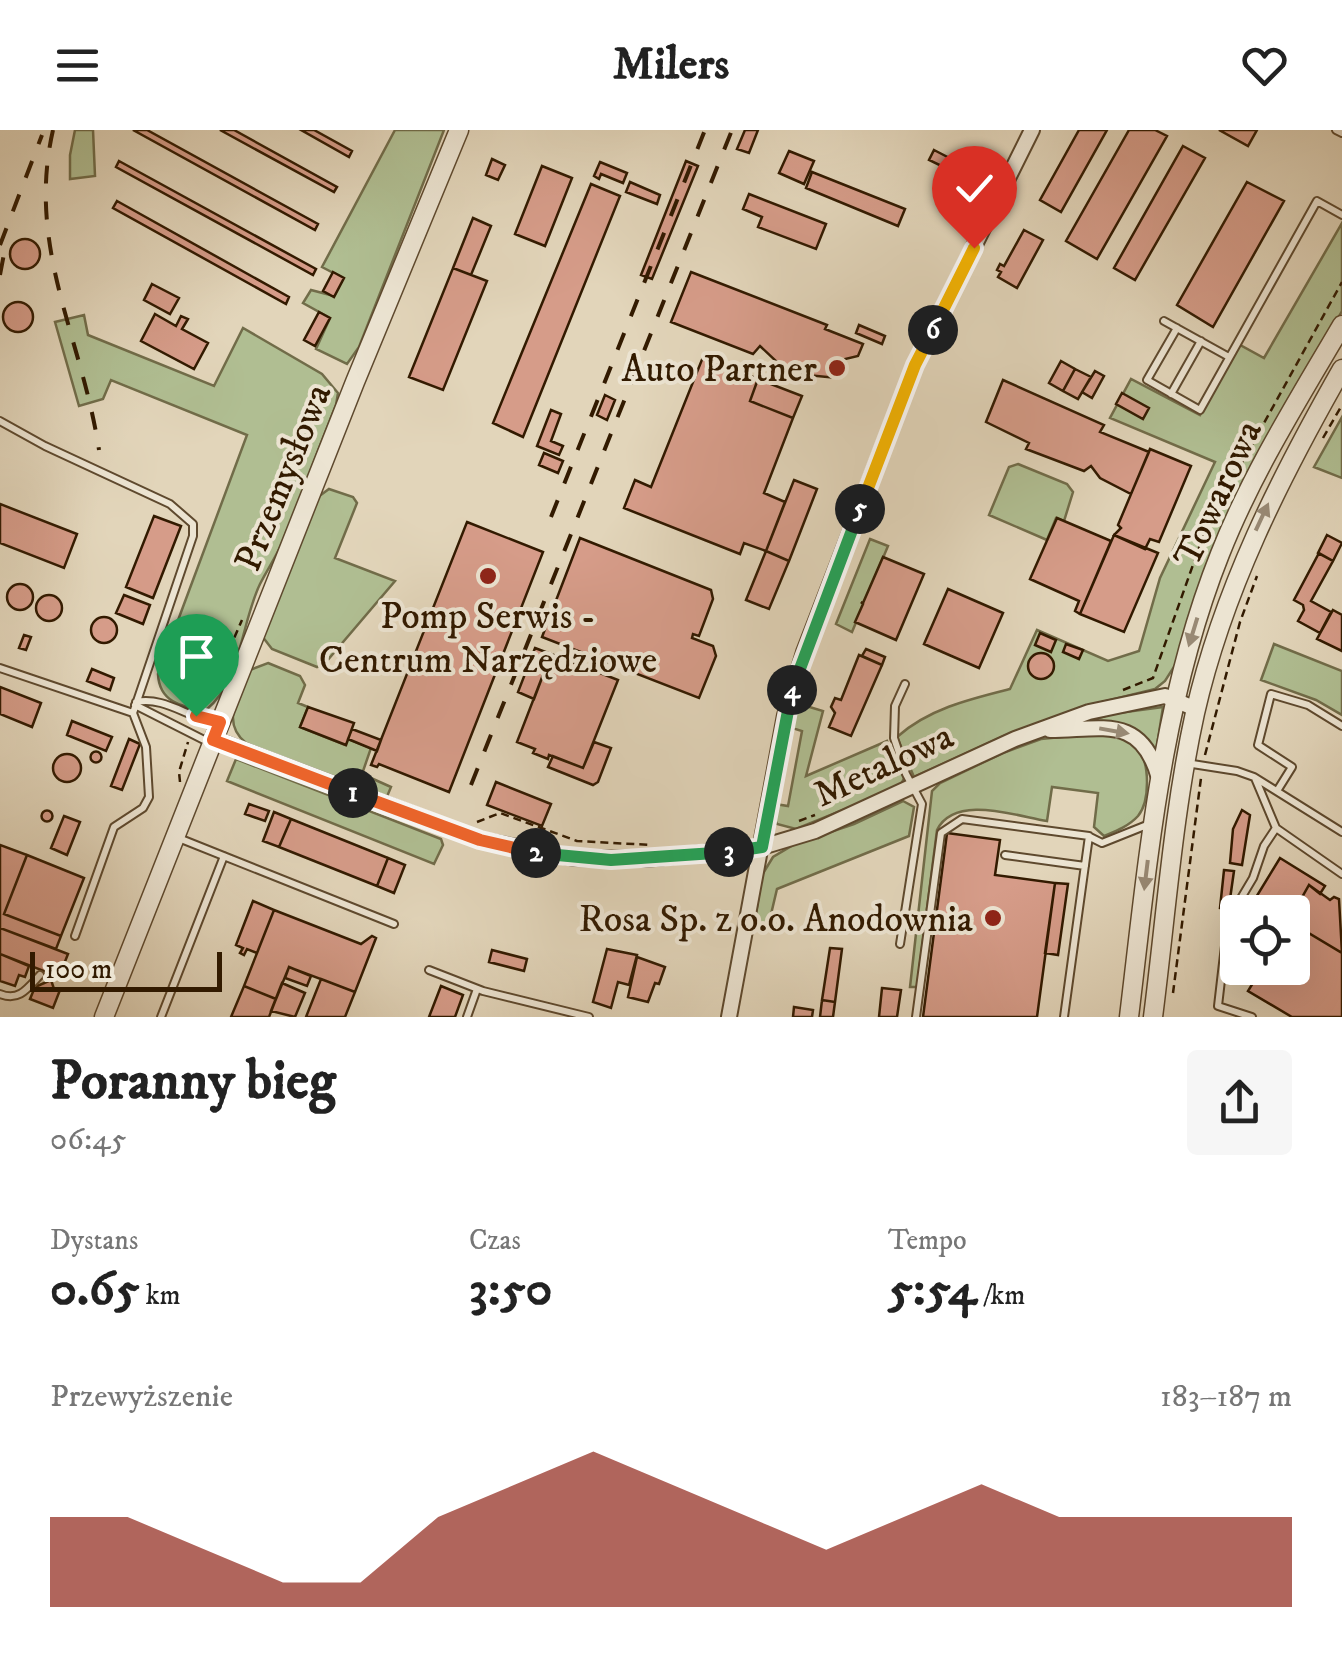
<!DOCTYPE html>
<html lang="pl">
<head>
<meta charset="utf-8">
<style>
  body { margin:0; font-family:"IM FELL DW Pica",serif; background:#f6f6f6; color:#222; height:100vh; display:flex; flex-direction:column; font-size:38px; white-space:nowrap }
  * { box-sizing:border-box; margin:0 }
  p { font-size:32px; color:#767676 }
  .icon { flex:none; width:55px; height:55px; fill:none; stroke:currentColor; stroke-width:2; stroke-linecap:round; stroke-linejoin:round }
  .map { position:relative; height:887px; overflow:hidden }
  .panel { display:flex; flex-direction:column; background:#fff; flex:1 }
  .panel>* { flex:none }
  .tools { position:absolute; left:1220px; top:765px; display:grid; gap:20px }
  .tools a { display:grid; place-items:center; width:90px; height:90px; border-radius:10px; background:#fff; box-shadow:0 10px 40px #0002; font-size:50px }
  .scale { position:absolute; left:30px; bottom:25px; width:192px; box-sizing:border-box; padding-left:10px; border:5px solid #321a00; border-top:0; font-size:28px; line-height:35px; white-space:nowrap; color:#321a00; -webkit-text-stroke:8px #ece4d2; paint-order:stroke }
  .pin { position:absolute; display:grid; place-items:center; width:85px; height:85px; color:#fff; margin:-102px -42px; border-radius:50% 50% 50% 0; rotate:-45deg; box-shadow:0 0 10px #0007 }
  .pin .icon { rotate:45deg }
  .km { position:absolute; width:50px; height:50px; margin:-25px; border-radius:50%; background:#222; color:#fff; font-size:28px; line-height:50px; text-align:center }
  .round { display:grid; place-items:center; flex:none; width:105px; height:105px; border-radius:10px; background:#f6f6f6 }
  .head { display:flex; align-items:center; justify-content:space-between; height:170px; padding:0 50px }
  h1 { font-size:55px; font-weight:700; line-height:75px }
  .stats { display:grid; grid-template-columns:repeat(3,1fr); gap:15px; height:170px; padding:10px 50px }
  .stats div { display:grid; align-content:center }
  .stats b { font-size:50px; font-weight:700 }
  .stats small { font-size:28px; font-weight:400 }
  .stats p { font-size:28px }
  .chart { height:280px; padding:20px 50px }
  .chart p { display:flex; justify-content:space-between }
  .chart svg { width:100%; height:180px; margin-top:10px; fill:#8f2418; opacity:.7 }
  header { display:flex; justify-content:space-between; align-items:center; height:130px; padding:0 50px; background:#fff; font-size:45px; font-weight:700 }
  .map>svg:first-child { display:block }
  .grass { fill:#b0be92; stroke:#716c49; stroke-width:2.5 }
  .building { fill:#d69c89; stroke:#321a00; stroke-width:2.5 }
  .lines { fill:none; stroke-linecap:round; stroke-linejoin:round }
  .service-casing { stroke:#5e492e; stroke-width:10 }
  .minor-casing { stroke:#5e492e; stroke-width:18 }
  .tertiary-casing { stroke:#5e492e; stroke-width:21 }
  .path { stroke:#321a00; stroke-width:2.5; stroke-dasharray:8 5; stroke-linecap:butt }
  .service { stroke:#ece4d2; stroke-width:6 }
  .minor { stroke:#ece4d2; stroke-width:14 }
  .tertiary { stroke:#ece4d2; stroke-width:18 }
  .rail { stroke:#321a00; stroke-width:4; stroke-dasharray:18 18; stroke-linecap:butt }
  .oneway { fill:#988974 }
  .split-1-casing { stroke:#fff; stroke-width:20 }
  .split-2-casing { stroke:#fff; stroke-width:20 }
  .split-3-casing { stroke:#fff; stroke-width:20 }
  .split-4-casing { stroke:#fff; stroke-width:20 }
  .split-5-casing { stroke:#fff; stroke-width:20 }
  .split-6-casing { stroke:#fff; stroke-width:20 }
  .split-7-casing { stroke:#fff; stroke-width:20 }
  .split-1 { stroke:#f0652b; stroke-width:12 }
  .split-2 { stroke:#f0652b; stroke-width:12 }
  .split-3 { stroke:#22a559; stroke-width:12 }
  .split-4 { stroke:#22a559; stroke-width:12 }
  .split-5 { stroke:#22a559; stroke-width:12 }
  .split-6 { stroke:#f5b400; stroke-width:12 }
  .split-7 { stroke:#f5b400; stroke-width:12 }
  .poi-dot { fill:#8f2418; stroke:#ece4d2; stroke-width:4 }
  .labels { text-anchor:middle; stroke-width:8; stroke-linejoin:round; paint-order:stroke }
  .poi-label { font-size:38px; fill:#321a00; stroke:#ece4d2; text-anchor:end }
  .street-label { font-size:38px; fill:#321a00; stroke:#ece4d2 }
</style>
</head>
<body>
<header><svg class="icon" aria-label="menu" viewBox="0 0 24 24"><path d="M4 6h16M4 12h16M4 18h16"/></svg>Milers<svg class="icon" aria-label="heart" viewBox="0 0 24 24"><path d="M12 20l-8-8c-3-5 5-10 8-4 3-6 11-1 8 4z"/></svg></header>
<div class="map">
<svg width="1342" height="887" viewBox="0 0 1342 887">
  <rect width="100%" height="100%" fill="#e2d5ba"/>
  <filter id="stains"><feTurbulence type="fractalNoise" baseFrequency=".002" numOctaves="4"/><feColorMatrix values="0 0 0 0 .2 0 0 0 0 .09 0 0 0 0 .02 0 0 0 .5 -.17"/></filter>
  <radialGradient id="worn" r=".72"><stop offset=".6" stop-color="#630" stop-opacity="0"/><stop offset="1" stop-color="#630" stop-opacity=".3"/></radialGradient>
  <path class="grass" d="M 75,0 L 93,0 L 95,46 L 70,49 L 70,25 Z
    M 395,0 L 444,0 L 359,217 L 347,234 L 316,219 L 330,188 L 303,173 L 311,160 L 334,166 L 343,148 L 322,137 Z
    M 1342,93 L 1342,181 L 1265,315 L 1179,529 L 1165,551 L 1155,559 L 1082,577 L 1004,606 L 914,647 L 897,607 C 928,579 970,569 1010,559 L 1037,500 L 1108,531 L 1139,521 L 1160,448 L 1215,332 L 1110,288 L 1131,249 L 1200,285 L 1240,215 L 1264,228 Z
    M 84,185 L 88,205 L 214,256 L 243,198 L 322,244 L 338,263 L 336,275 C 318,320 301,367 282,413 C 276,427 267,440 260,454 C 241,493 241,552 206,580 C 181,578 159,571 158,544 L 247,305 L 111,250 L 103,269 L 79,276 L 55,192 Z
    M 1342,287 L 1342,348 L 1314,337 Z
    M 1018,334 L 1067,354 L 1073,362 L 1064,391 L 1056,388 L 1047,410 L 989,385 L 1009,337 Z
    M 329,359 L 353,367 L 357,373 L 335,428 L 395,451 L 326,532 L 317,537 L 272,519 L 262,506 L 318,367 Z
    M 870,409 L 888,416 L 852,502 L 836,494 Z
    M 1274,514 L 1342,541 L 1342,585 L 1316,570 L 1261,550 Z
    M 268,533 L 300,546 L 305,555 L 298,573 L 308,577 L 300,597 L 345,615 L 348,609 L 371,618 L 362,644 L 391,657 L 386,669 L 246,613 C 220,592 239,566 250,540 Z
    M 803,575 L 823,581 L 806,646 L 887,611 L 904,648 L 900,657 L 796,699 L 777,694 L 773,685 L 775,674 L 788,676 L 802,601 L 792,598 L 796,580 Z
    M 1163,577 L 1156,622 C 1126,587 1129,597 1090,591 L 1111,584 Z
    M 1102,603 C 1115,605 1129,606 1138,618 C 1150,634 1150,671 1138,686 C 1129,696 1116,701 1104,706 L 1094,697 L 1098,663 L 1052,657 L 1047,691 C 1016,686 955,664 937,700 L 917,857 L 910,857 L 932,661 L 940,653 L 1003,623 L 1041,609 Z
    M 236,629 L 441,709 L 443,715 L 434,734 L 227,651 Z
    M 903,671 L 914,677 L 909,706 L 777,759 L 768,797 L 754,796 L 762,745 L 773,727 L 795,714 L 854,694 Z"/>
  <path class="building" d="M 133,0 L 147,0 L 318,94 L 315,100 Z
    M 220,0 L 234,0 L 337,57 L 334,62 Z
    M 301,0 L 314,0 L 352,21 L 349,27 Z
    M 745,0 L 758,0 L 749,23 L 737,19 Z
    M 1079,0 L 1107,0 L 1061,82 L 1040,70 Z
    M 1129,0 L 1155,0 L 1167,6 L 1097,129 L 1066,111 Z
    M 1219,0 L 1257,0 L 1248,16 Z
    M 1183,16 L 1205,28 L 1135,150 L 1114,138 Z
    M 934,20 L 961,34 L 956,43 L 929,30 Z
    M 789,21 L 814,31 L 804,54 L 779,43 Z
    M 492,29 L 505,35 L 498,50 L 486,45 Z
    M 119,31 L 316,139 L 313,145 L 116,37 Z
    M 686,31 L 698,36 L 652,149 L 641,145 Z
    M 600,32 L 627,43 L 623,53 L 601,44 L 599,49 L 594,46 Z
    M 542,36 L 572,48 L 545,116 L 515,104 Z
    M 812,42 L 905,79 L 898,96 L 806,58 Z
    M 630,52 L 660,65 L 657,74 L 626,62 Z
    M 1247,52 L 1284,71 L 1213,197 L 1177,175 Z
    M 591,54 L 620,66 L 523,307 L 493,293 Z
    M 749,64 L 826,94 L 816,119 L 758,97 L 762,87 L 743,79 Z
    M 117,71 L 289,167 L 286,174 L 113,78 Z
    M 473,88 L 491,96 L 471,145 L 453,138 Z
    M 1024,100 L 1043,110 L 1017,158 L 998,147 L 1001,142 L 997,140 L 1000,134 L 1004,136 Z
    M10 124a15 15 0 1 1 30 0a15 15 0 1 1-30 0Z
    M 453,138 L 487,151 L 443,260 L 409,247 Z
    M 333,142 L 344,148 L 334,167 L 323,161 Z
    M 691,142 L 827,195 L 825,199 L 863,214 L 858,226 L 845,229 L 837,248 L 807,245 L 779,234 L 760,216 L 753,224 L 671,192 Z
    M 152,154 L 179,168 L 170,184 L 144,170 Z
    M3 187a15 15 0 1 1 30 0a15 15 0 1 1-30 0Z
    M 319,182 L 330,188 L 315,216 L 304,210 Z
    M 155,184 L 176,196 L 181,186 L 188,189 L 182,199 L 208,213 L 194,239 L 141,211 Z
    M 859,195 L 885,206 L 882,214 L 856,203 Z
    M 703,227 L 758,249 L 750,271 L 793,288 L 764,363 L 785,372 L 766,421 L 744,413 L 740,424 L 624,378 L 635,350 L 651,357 Z
    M 1061,231 L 1075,239 L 1063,261 L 1049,253 Z
    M 1075,239 L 1091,247 L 1078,269 L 1063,261 Z
    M 1095,241 L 1104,246 L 1092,268 L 1082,262 Z
    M 758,249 L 802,266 L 793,288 L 750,271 Z
    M 1003,250 L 1104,295 L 1100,302 L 1149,322 L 1131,364 L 1100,348 L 1091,336 L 1084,341 L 1026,319 L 1029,313 L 986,292 Z
    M 1122,263 L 1149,278 L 1143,289 L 1116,274 Z
    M 605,265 L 615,270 L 607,290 L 597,285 Z
    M 551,280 L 561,284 L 551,311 L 563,316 L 559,325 L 537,316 Z
    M 1150,319 L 1191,336 L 1159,412 L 1150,409 L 1145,419 L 1114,405 L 1121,398 L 1118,395 Z
    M 544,323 L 563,331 L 558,343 L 539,335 Z
    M 794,350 L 817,359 L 789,431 L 766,421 Z
    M 0,374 L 77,404 L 64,438 L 0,413 Z
    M 154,386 L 181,396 L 153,468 L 126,457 Z
    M 1057,388 L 1111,411 L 1080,484 L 1075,481 L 1079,471 L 1030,449 Z
    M 467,392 L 543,422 L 449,662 L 379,634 L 377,637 L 371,635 Z
    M 1114,405 L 1158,423 L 1124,502 L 1080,484 Z
    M 1327,405 L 1342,413 L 1333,431 L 1318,423 Z
    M 580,408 L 711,460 L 713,469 L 699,506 L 693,504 L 692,508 L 713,516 L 716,526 L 699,568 L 542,507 Z
    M 766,421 L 789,431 L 769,479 L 746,470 Z
    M 1319,423 L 1333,431 L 1311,471 L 1331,482 L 1320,503 L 1298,491 L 1304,480 L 1303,475 L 1294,470 Z
    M 883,427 L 924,444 L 896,510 L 855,492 L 863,474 L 861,472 L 863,473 Z
    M7 467a13 13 0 1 1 26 0a13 13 0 1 1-26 0Z
    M 948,459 L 1003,483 L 979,538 L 924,514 Z
    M36 478a13 13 0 1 1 26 0a13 13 0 1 1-26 0Z
    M 124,465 L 150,475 L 143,494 L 116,483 Z
    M 1333,480 L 1342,485 L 1342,521 L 1317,509 Z
    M91 500a13 13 0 1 1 26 0a13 13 0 1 1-26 0Z
    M 1040,503 L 1056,510 L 1051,522 L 1035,515 Z
    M 24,505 L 31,507 L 26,520 L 19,518 Z
    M 1066,514 L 1083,520 L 1079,529 L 1063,522 Z
    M 535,518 L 551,524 L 534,569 L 518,562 Z
    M 866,519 L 885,527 L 882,535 L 862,526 Z
    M1028 536a13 13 0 1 1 26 0a13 13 0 1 1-26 0Z
    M 551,524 L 618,550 L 583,638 L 549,625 L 548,629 L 533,623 L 535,619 L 517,612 Z
    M 859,525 L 882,535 L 851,606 L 829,597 L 835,583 L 831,577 L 835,568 L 841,570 Z
    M 92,539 L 114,548 L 110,560 L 87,551 Z
    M 0,557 L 41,573 L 32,597 L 0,584 Z
    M 308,577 L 354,593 L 346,615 L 300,597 Z
    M 72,591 L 112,607 L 106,621 L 67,605 Z
    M 352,599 L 381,610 L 377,621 L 348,609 Z
    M 129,609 L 140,614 L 122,660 L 111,656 Z
    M 594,612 L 611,618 L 598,652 L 593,655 L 548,637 L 553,626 L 583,638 Z
    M90.5 627a5.5 5.5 0 1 1 11 0a5.5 5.5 0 1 1-11 0Z
    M53 638a14 14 0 1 1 28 0a14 14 0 1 1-28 0Z
    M 496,652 L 551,674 L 542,696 L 487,675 Z
    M 249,674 L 269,681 L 265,691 L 245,684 Z
    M 1242,680 L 1250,685 L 1242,735 L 1230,733 L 1233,699 Z
    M41.5 686a5.5 5.5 0 1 1 11 0a5.5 5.5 0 1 1-11 0Z
    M 274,682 L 291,689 L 279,717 L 263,711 Z
    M 64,686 L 80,692 L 67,725 L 51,718 Z
    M 291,689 L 388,728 L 377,756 L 279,717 Z
    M 947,703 L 1000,710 L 995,745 L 1055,753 L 1037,887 L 923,887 Z
    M 0,715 L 27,725 L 4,784 L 61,806 L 56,819 L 0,798 Z
    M 27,725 L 84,748 L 61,806 L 4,784 Z
    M 388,728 L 405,735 L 394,763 L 377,756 Z
    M 1280,728 L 1325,756 L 1320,764 L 1309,755 L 1292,785 L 1292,782 L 1247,782 Z
    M 1224,740 L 1234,741 L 1230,769 L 1225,779 L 1220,778 Z
    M 1055,753 L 1068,754 L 1058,825 L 1045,823 Z
    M 1309,755 L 1330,770 L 1334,767 L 1339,769 L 1342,823 L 1292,793 L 1292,785 Z
    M 253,771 L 274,780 L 257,823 L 247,819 L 244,825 L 240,823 L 243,818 L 236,815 Z
    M 274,780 L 361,814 L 372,806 L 376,808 L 355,862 L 289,837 L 276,869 L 244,856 Z
    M 1292,793 L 1342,823 L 1342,887 L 1292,887 L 1248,861 L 1262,838 L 1292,838 Z
    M 0,798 L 68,824 L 59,847 L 0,824 Z
    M 830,818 L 842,819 L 835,872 L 822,870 Z
    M 607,819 L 637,825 L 629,855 L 618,852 L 611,878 L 593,872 Z
    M 492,820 L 527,829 L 524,841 L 489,832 Z
    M 0,824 L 29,836 L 25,847 L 19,845 L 15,856 L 0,851 Z
    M 637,827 L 665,837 L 659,854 L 655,853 L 648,872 L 628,867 Z
    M 289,837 L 311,846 L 307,856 L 285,848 Z
    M 321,849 L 355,862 L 345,887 L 306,887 Z
    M 51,850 L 54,859 L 60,860 L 53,878 L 30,869 L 35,857 Z
    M 282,853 L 305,863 L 295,887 L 271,881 Z
    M 244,856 L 276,869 L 269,887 L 231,887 Z
    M 441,856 L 463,865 L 455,887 L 429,887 Z
    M 882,858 L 901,860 L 897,887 L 879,887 Z
    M 822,870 L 835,872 L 833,887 L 820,887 Z
    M 794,877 L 813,880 L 812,887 L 793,887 Z"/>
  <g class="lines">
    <defs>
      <path id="service" d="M 1336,0 L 1342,3
        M 1164,191 L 1229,227
        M 1177,198 L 1147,250 L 1200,280 L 1317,71 L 1342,85
        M 1171,264 L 1201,211
        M 0,291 L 45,316 L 170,374 L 193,394 L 193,406 L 133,583
        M 0,538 L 133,583 L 146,617 L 149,667 L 143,678 L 114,697 L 75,806
        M 136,572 C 167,566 189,590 219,592
        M 135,575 L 210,613
        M 1186,633 L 1237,641 L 1254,647 L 1342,702
        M 1255,648 L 1276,698 L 1342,744
        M 1277,661 L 1292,637 L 1258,615 L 1271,564 L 1308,575 L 1342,596
        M 176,707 L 394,794
        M 1090,707 L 1102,713 L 1152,693
        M 1005,725 L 1085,736
        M 900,814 L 922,674 L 906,644 L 894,608 L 895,576 L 905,554
        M 429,840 L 483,861 L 589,887
        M 0,864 C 19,872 28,858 40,845
        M 161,887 L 224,726
        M 467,887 L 477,859
        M 916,887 L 941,703 L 962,689 L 1089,706 L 1064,887
        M 1252,887 L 1218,876 L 1228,790 L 1253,748 L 1264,716 L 1276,698"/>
      <path id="minor" d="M 1050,600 C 1102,600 1141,584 1159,648
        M 213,609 L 480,710 L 574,728 L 645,729 L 762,717 L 815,701 L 1015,609 L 1089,582 L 1165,566 L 1196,579
        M 729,887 L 785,585 L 804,522 L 915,235 L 1032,0"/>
      <path id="tertiary" d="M 104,887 L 355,252 L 459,0
        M 1129,887 C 1148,730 1161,572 1220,424 C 1252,343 1298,270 1342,195
        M 1153,887 C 1166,786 1173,683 1195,583 C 1223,460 1280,348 1342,239"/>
    </defs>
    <use href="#service" class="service-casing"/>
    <use href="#minor" class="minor-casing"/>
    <use href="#tertiary" class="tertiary-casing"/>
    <path class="path" d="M 1323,308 L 1342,275
      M 1123,560 L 1153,548 L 1206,398 L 1342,152
      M 200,577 L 208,568 L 242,490
      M 1205,625 L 1240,492 L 1257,446
      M 180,652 L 179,642 L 188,612
      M 799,691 L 815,685
      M 477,692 L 500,683 L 577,711 L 651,715
      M 1173,863 L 1201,648"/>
    <use href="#service" class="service"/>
    <use href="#minor" class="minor"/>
    <use href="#tertiary" class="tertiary"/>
    <path class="rail" d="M 53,0 C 26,118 82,207 99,320
      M 0,115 L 42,5
      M 0,145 L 6,113
      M 551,387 L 705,0
      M 471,655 L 732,0"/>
  </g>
  <defs><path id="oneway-solid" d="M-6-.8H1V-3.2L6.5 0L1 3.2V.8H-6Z" transform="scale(2.5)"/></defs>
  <g class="oneway">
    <use href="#oneway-solid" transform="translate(1262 387) rotate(-65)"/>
    <use href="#oneway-solid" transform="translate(1193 502) rotate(107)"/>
    <use href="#oneway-solid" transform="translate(1114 601) rotate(10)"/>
    <use href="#oneway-solid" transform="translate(1146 745) rotate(97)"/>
  </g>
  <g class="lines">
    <defs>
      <path id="split-1" d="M 196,586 L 220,592 L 213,610 L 353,663"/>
      <path id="split-2" d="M 353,663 L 480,710 L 536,723"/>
      <path id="split-3" d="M 536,723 L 611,730 L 729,722"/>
      <path id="split-4" d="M 729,722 L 762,717 L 792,560"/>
      <path id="split-5" d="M 792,560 L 860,379"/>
      <path id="split-6" d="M 860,379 L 915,235 L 933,200"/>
      <path id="split-7" d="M 933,200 L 974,118"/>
    </defs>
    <use href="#split-1" class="split-1-casing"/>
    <use href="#split-2" class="split-2-casing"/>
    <use href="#split-3" class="split-3-casing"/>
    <use href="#split-4" class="split-4-casing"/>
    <use href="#split-5" class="split-5-casing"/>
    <use href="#split-6" class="split-6-casing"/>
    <use href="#split-7" class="split-7-casing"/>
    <use href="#split-1" class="split-1"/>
    <use href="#split-2" class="split-2"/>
    <use href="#split-3" class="split-3"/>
    <use href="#split-4" class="split-4"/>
    <use href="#split-5" class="split-5"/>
    <use href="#split-6" class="split-6"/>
    <use href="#split-7" class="split-7"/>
  </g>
  <g class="poi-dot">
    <circle cx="837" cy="238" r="10"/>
    <circle cx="488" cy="446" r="10"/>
    <circle cx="993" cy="788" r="10"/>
  </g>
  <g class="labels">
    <g class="poi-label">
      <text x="817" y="251">Auto Partner</text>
      <text x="488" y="498" text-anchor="middle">Pomp Serwis -<tspan x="488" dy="44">Centrum Narzędziowe</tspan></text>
      <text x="973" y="801">Rosa Sp. z o.o. Anodownia</text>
    </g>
    <g class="street-label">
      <text transform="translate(282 347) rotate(-68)" y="13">Przemysłowa</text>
      <text transform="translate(1217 363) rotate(-65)" y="13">Towarowa</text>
      <text transform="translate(883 634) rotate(-25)" y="13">Metalowa</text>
    </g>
  </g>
  <rect width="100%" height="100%" filter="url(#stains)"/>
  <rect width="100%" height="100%" fill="url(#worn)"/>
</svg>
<div class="tools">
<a><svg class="icon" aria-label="locate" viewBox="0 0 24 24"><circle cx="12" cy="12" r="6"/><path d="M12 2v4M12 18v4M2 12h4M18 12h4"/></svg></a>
</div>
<div class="scale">100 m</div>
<div class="pin" style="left:196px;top:586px;background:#1e9e55"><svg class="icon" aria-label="arrive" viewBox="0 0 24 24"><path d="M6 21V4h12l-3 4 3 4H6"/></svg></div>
<div class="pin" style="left:974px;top:118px;background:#d93025"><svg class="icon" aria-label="check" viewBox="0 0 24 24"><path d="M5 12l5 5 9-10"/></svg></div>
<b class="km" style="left:353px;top:663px">1</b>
<b class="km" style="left:536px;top:723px">2</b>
<b class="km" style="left:729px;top:722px">3</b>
<b class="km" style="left:792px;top:560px">4</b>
<b class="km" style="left:860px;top:379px">5</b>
<b class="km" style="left:933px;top:200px">6</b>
</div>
<section class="panel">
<div class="head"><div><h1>Poranny bieg</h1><p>06:45</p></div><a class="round"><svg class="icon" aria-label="share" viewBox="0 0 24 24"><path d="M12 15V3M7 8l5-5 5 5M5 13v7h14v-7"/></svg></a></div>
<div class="stats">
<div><p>Dystans</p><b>0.65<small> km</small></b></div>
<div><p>Czas</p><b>3:50</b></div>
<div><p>Tempo</p><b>5:54<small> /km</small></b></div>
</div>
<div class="chart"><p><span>Przewyższenie</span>183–187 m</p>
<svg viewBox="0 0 160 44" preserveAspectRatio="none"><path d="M0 44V22L10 22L20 30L30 38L40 38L50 22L60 14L70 6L80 14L90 22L100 30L110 22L120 14L130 22L140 22L150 22L160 22V44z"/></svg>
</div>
</section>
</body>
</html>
